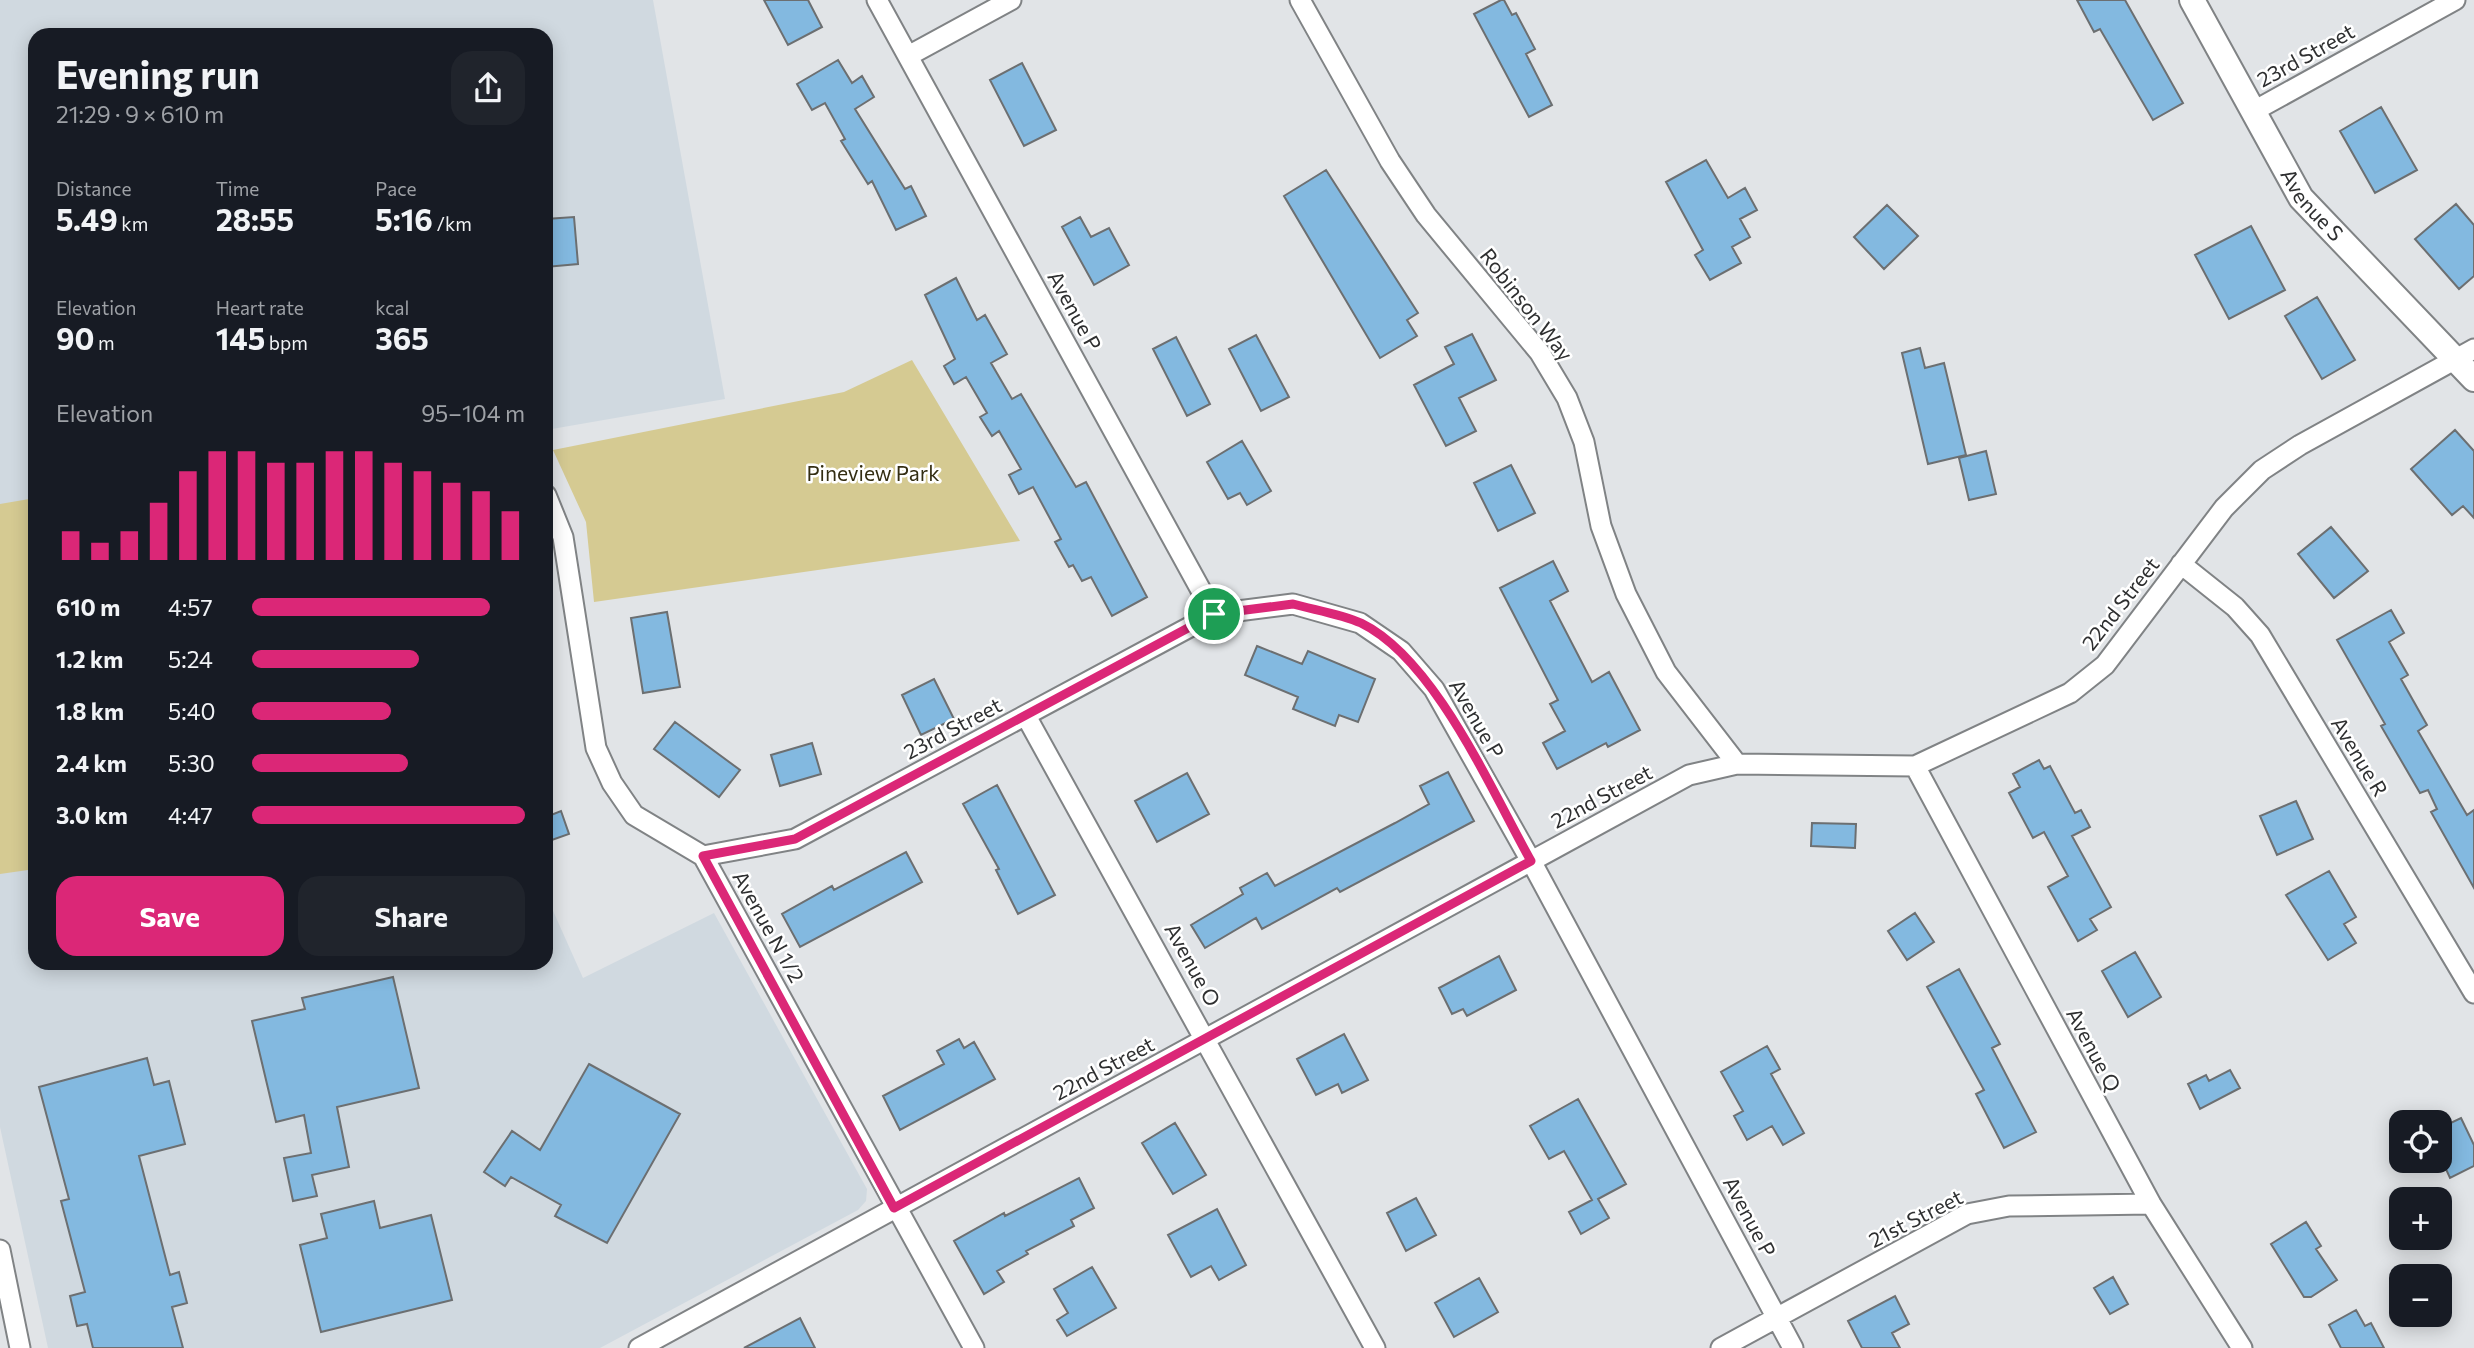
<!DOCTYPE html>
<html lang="en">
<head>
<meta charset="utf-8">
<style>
  body { margin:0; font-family:Commissioner,sans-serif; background:#20242c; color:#f1f3f6; height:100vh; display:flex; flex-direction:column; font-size:26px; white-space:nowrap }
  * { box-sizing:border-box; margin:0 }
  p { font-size:23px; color:#9ea1a6 }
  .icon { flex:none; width:38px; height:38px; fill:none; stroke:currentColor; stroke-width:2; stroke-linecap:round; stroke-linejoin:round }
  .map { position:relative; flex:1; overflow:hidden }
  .details { position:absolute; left:28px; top:28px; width:525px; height:942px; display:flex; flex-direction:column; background:#171b24; border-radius:21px; box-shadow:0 4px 18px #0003 }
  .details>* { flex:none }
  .tools { position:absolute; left:2389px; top:1110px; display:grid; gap:14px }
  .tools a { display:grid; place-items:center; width:63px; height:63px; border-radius:14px; background:#171b24; box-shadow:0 4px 18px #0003; font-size:35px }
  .pin { position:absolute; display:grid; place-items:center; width:60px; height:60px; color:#fff; margin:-30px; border:4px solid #fff; border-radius:50%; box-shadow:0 2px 7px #0007 }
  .round { display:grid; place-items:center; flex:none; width:74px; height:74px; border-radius:21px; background:#20242c }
  .head { display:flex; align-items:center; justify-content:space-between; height:119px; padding:0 28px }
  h1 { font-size:38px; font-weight:700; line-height:52px }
  .metrics { display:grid; grid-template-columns:repeat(3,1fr); gap:10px; height:119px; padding:7px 28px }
  .metrics div { display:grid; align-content:center }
  .metrics b { font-size:30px; font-weight:700 }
  .metrics small { font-size:19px; font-weight:400 }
  .metrics p { font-size:19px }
  .chart { height:196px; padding:14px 28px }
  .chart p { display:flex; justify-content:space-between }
  .chart svg { width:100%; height:126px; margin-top:7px; stroke:#db2777; stroke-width:6 }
  .button { display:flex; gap:14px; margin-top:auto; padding:14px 28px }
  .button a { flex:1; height:80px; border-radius:21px; background:#db2777; color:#fff; font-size:28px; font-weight:700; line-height:80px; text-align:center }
  .button a+a { background:#20242c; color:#f1f3f6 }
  ul { padding:0 28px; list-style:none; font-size:23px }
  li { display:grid; grid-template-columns:112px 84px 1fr; align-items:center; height:52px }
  li i { height:18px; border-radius:9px; background:#db2777 }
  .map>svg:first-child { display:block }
  .built { fill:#d0d9e0 }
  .green { fill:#d5ca92 }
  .building { fill:#83b9e0; stroke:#6c6f71; stroke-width:2 }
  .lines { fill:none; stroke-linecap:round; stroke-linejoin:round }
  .minor-casing { stroke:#808385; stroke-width:23 }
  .tertiary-casing { stroke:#808385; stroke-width:28 }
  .minor { stroke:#fff; stroke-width:19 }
  .tertiary { stroke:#fff; stroke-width:24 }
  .route-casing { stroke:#fff; stroke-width:14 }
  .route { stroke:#db2777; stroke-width:9 }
  .labels { text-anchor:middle; stroke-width:5; stroke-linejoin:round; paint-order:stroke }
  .street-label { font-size:21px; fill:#2e2f30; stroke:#fff }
  .park-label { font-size:21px; fill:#332d12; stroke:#fff }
</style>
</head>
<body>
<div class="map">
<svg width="2474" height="1348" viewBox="0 0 2474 1348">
  <rect width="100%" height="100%" fill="#e1e4e7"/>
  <path class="built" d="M 0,0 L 653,0 L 725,399 L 546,430 L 546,35 L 35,35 L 35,962 L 546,962 L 546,895 L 583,978 L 714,913 L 867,1189 L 866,1201 L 858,1210 L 600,1348 L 48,1348 L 0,1127 Z"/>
  <path class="green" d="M 912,360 L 1020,541 L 594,602 L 586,522 L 553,450 L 844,392 Z
    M 35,498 L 35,869 L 0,874 L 0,504 Z"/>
  <path class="building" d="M 764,0 L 808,0 L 822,27 L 788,45 Z
    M 1501,0 L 1504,0 L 1512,15 L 1516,13 L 1535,49 L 1526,54 L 1552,105 L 1529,117 L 1474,14 Z
    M 2077,0 L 2125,0 L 2183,103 L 2153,120 L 2100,29 L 2094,32 Z
    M 838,60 L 852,83 L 862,76 L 874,97 L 855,109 L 905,189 L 911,186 L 926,216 L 896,230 L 872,181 L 868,184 L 841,141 L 845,139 L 825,103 L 812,110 L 797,84 Z
    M 1022,63 L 1056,130 L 1024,146 L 990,80 Z
    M 2381,107 L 2417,170 L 2375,193 L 2340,131 Z
    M 1706,160 L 1728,198 L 1745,188 L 1757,210 L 1740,219 L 1750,237 L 1732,247 L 1741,263 L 1710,280 L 1695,255 L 1703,250 L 1666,182 Z
    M 1326,170 L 1418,313 L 1407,320 L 1417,336 L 1380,358 L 1284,196 Z
    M 2456,204 L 2474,225 L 2474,276 L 2459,289 L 2415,239 Z
    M 1887,205 L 1918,236 L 1884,269 L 1854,237 Z
    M 574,217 L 578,264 L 546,267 L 546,219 Z
    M 1080,217 L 1091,237 L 1109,228 L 1129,265 L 1094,285 L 1062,227 Z
    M 2251,226 L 2285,290 L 2229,319 L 2195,255 Z
    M 956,278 L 977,320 L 985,315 L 1007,354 L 991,363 L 1012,399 L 1021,394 L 1076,487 L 1086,482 L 1147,597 L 1112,616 L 1091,577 L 1082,581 L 1073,565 L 1069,567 L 1055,542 L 1061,539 L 1033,487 L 1019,494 L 1009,475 L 1021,469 L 999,431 L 992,436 L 980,417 L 987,413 L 966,377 L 954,384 L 944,366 L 955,359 L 925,295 Z
    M 2317,297 L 2355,360 L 2322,379 L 2285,316 Z
    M 1472,334 L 1496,380 L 1459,398 L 1476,431 L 1446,446 L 1414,385 L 1454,364 L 1445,347 Z
    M 1256,335 L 1289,397 L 1261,411 L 1229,349 Z
    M 1176,337 L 1210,404 L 1187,416 L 1153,349 Z
    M 1920,348 L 1925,368 L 1944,363 L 1966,455 L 1928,464 L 1902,353 Z
    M 2455,430 L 2474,451 L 2474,518 L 2463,506 L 2452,515 L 2411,469 Z
    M 1242,441 L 1271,491 L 1247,505 L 1240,493 L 1228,499 L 1207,462 Z
    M 1986,451 L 1996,494 L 1969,500 L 1959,458 Z
    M 1511,465 L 1535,513 L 1498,531 L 1474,483 Z
    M 2331,527 L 2368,571 L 2334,598 L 2298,554 Z
    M 1553,561 L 1568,591 L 1550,601 L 1592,682 L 1609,672 L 1640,730 L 1608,747 L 1606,743 L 1557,769 L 1543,743 L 1565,731 L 1550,704 L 1558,700 L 1500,588 Z
    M 2391,610 L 2404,633 L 2389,642 L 2408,675 L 2401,679 L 2427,725 L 2418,731 L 2467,815 L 2474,810 L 2474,888 L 2431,812 L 2437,809 L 2428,790 L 2420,793 L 2381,726 L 2385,724 L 2337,640 Z
    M 667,612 L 680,687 L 643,693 L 631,618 Z
    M 1257,646 L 1302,664 L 1308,651 L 1375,679 L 1358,722 L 1339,715 L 1335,726 L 1293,709 L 1298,697 L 1245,675 Z
    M 934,679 L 954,719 L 921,735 L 902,695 Z
    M 675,722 L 740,770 L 719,797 L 654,749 Z
    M 812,743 L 821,774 L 780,786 L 771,755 Z
    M 2039,760 L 2044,769 L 2050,766 L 2075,813 L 2081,810 L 2090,827 L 2072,836 L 2111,907 L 2090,919 L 2097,930 L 2078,941 L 2048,887 L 2068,876 L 2044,832 L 2033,838 L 2009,793 L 2020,787 L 2013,774 Z
    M 1448,772 L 1474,821 L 1340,892 L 1337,888 L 1262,929 L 1256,918 L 1205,948 L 1191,925 L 1243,894 L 1240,888 L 1267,873 L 1275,886 L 1395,823 L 1429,804 L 1420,786 Z
    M 1187,773 L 1209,814 L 1157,842 L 1135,801 Z
    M 997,785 L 1055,895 L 1018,914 L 996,870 L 999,869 L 963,804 Z
    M 2296,801 L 2313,839 L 2277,855 L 2260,816 Z
    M 561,811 L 569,834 L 546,842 L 546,817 Z
    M 1812,823 L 1856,824 L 1855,848 L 1811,846 Z
    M 906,852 L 922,882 L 800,947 L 782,914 L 832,886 L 834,890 Z
    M 2329,871 L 2356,917 L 2344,924 L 2356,943 L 2328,960 L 2286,895 Z
    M 1915,913 L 1934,942 L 1907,960 L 1888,931 Z
    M 2135,952 L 2161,997 L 2128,1017 L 2102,971 Z
    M 1499,956 L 1516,990 L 1467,1016 L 1463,1009 L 1452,1014 L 1439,988 Z
    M 1959,969 L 2000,1044 L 1992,1048 L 2036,1132 L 2004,1148 L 1976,1094 L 1984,1090 L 1927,987 Z
    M 393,977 L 419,1088 L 337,1107 L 349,1167 L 312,1175 L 317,1196 L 293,1201 L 284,1158 L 311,1153 L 304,1115 L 276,1122 L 252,1021 L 305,1009 L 302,998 Z
    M 1344,1034 L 1368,1080 L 1342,1093 L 1338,1084 L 1316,1095 L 1297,1059 Z
    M 959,1039 L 964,1048 L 974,1042 L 995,1079 L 900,1130 L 883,1096 L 944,1064 L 937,1051 Z
    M 1767,1046 L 1780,1069 L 1771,1074 L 1804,1133 L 1783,1145 L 1772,1126 L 1747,1140 L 1734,1116 L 1743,1111 L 1721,1072 Z
    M 147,1058 L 154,1085 L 169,1081 L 185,1144 L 139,1156 L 170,1275 L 179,1272 L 187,1303 L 172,1307 L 183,1348 L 93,1348 L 87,1324 L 77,1326 L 70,1296 L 85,1292 L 61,1201 L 69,1199 L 39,1087 Z
    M 589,1064 L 680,1114 L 607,1243 L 555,1216 L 561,1205 L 511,1177 L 505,1186 L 484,1172 L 512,1131 L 540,1150 Z
    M 2230,1070 L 2240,1088 L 2200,1109 L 2188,1084 L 2206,1075 L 2209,1081 Z
    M 1578,1099 L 1626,1184 L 1598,1199 L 1609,1218 L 1581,1234 L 1569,1212 L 1592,1200 L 1564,1151 L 1549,1159 L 1530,1126 Z
    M 2461,1118 L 2474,1145 L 2474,1166 L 2450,1178 L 2440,1156 L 2440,1128 Z
    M 1175,1123 L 1206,1175 L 1173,1194 L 1142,1143 Z
    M 1079,1178 L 1094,1208 L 1071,1220 L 1074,1226 L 1026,1251 L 1028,1254 L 997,1271 L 1004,1282 L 984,1294 L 954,1241 L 1004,1213 L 1005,1216 Z
    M 1416,1198 L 1436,1235 L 1406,1251 L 1387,1213 Z
    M 374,1201 L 380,1228 L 431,1215 L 452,1300 L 321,1332 L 300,1245 L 327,1238 L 321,1214 Z
    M 1217,1209 L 1246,1265 L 1219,1280 L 1211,1266 L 1191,1277 L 1168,1235 Z
    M 2306,1222 L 2321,1246 L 2316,1249 L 2337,1280 L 2311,1297 L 2304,1297 L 2271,1244 Z
    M 1092,1267 L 1116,1308 L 1067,1336 L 1057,1320 L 1068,1313 L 1054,1289 Z
    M 2113,1277 L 2128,1304 L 2110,1314 L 2094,1288 Z
    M 1479,1278 L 1498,1312 L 1454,1337 L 1435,1303 Z
    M 1895,1296 L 1909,1324 L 1892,1333 L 1900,1348 L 1862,1348 L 1848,1321 Z
    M 2356,1310 L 2365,1326 L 2371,1323 L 2384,1348 L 2341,1348 L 2329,1325 Z
    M 800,1318 L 815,1348 L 744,1348 Z"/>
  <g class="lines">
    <defs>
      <path id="minor" d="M 877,0 L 1214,614
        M 1300,0 L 1390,161 L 1426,215 L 1540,353 L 1567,398 L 1584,442 L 1601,526 L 1626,594 L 1666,672 L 1737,764
        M 908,56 L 1011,0
        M 2252,112 L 2455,0
        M 546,495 L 563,537 L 596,748 L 612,783 L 634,815 L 703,856 L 974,1348
        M 2181,564 L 2235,607 L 2260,635 L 2474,993
        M 1026,716 L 1375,1348
        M 1915,766 L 2151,1204 L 2242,1348
        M 703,856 L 795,839 L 1214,614 L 1293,604 L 1360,623 L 1401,651 L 1434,689 L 1531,861 L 1793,1348
        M 0,1250 L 20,1348
        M 639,1348 L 1689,775 L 1737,764 L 1915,766 L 2070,693 L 2105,665 L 2224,508 L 2262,470 L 2300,445 L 2474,349
        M 1721,1348 L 1967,1214 L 2009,1206 L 2151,1204"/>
      <g id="tertiary">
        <path id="s1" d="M 2192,0 L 2301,198 L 2474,379"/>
      </g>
    </defs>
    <use href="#minor" class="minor-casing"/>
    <use href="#tertiary" class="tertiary-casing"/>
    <use href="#minor" class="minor"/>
    <use href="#tertiary" class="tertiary"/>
  </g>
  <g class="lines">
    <defs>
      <path id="route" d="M 1293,604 C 1315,610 1341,614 1361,623 C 1435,659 1491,790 1531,861 L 894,1208 L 703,856 L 795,839 L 1214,614 Z"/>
    </defs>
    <use href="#route" class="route-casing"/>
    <use href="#route" class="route"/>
  </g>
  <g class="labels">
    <g class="street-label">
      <text transform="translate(2306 56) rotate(-29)" y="7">23rd Street</text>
      <text dy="7" stroke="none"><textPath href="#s1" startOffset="238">Avenue S</textPath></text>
      <text transform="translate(1526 305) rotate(52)" y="7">Robinson Way</text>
      <text transform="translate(1074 311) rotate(61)" y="7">Avenue P</text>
      <text transform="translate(2121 604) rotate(-52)" y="7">22nd Street</text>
      <text transform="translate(1476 719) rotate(60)" y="7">Avenue P</text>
      <text transform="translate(953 729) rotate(-28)" y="7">23rd Street</text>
      <text transform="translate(2359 757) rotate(59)" y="7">Avenue R</text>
      <text transform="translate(1602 797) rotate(-28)" y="7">22nd Street</text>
      <text transform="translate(768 927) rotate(61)" y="7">Avenue N 1/2</text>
      <text transform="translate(1192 965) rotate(61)" y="7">Avenue O</text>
      <text transform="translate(2093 1050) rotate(62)" y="7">Avenue Q</text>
      <text transform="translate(1104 1069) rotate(-28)" y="7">22nd Street</text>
      <text transform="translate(1749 1217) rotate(62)" y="7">Avenue P</text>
      <text transform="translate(1916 1219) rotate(-27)" y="7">21st Street</text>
    </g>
    <g class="park-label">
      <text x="873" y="481">Pineview Park</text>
    </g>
  </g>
</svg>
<div class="tools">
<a><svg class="icon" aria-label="locate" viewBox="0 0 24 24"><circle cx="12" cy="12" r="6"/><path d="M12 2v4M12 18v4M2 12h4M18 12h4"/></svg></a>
<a>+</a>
<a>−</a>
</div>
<div class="pin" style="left:1214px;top:614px;background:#1e9e55"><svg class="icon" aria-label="arrive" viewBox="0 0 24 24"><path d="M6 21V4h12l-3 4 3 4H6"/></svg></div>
<section class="details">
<div class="head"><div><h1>Evening run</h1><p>21:29 · 9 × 610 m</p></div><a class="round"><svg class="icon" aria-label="share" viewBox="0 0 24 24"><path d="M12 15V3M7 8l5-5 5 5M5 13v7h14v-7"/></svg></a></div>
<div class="metrics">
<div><p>Distance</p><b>5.49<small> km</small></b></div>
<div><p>Time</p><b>28:55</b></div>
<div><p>Pace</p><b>5:16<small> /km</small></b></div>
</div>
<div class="metrics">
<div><p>Elevation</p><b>90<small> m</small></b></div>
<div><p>Heart rate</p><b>145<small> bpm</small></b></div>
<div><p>kcal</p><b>365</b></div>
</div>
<div class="chart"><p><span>Elevation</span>95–104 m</p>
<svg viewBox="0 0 160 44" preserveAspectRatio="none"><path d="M5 44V34M15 44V38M25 44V34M35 44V24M45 44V13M55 44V6M65 44V6M75 44V10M85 44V10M95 44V6M105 44V6M115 44V10M125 44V13M135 44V17M145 44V20M155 44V27"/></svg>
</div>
<ul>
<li><b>610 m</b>4:57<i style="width:87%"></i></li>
<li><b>1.2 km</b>5:24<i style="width:61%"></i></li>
<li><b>1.8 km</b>5:40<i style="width:51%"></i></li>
<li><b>2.4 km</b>5:30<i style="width:57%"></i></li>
<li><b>3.0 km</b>4:47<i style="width:100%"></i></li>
</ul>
<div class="button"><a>Save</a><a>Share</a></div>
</section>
</div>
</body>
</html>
